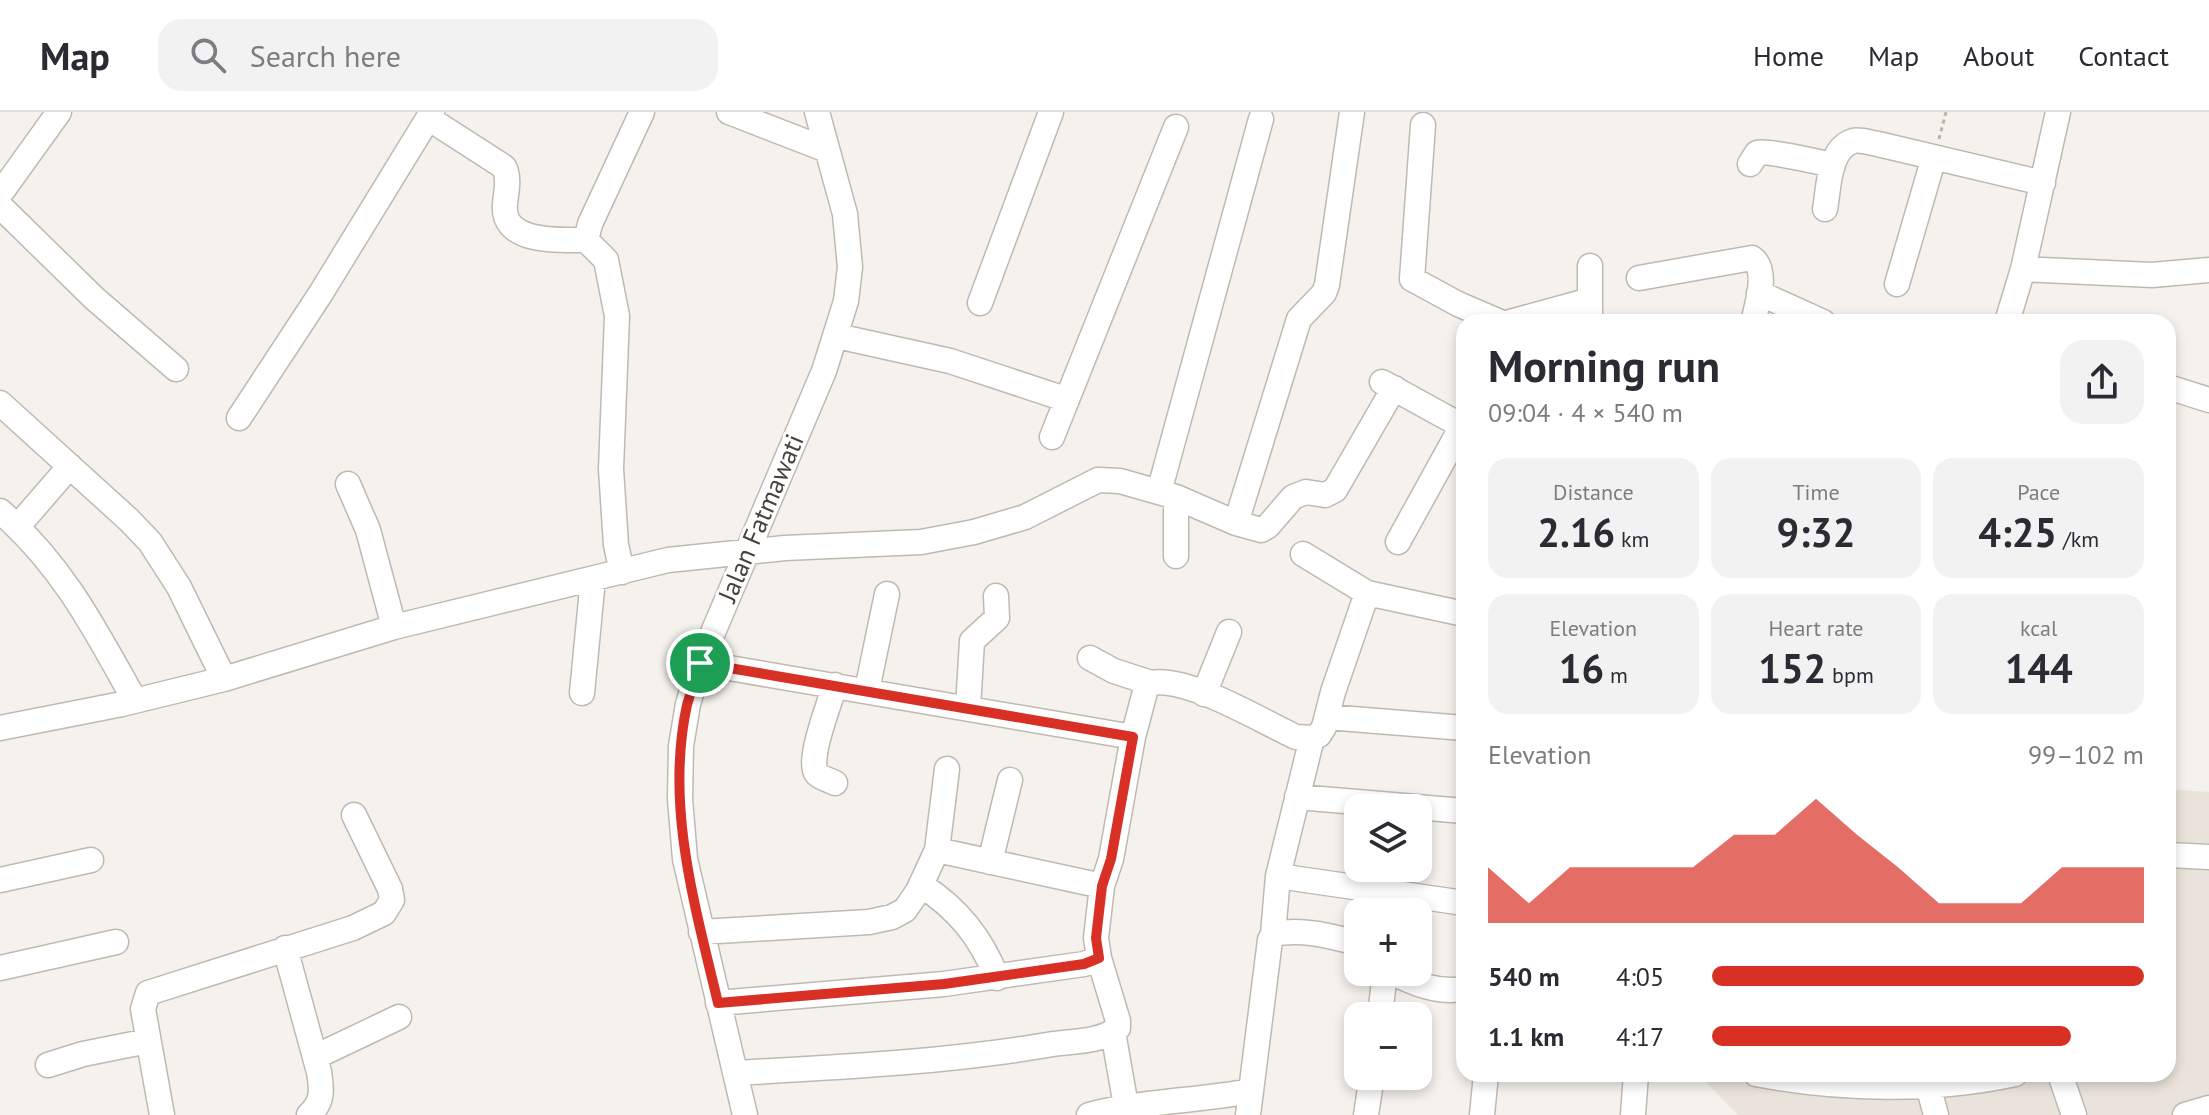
<!DOCTYPE html>
<html lang="en">
<head>
<meta charset="utf-8">
<style>
  body { margin:0; font-family:"PT Sans",sans-serif; background:#f2f2f3; color:#2b2b33; height:100vh; display:flex; flex-direction:column; font-size:30px; white-space:nowrap }
  * { box-sizing:border-box; margin:0 }
  p { font-size:26px; color:#7c7c81 }
  .icon { flex:none; width:44px; height:44px; fill:none; stroke:currentColor; stroke-width:2; stroke-linecap:round; stroke-linejoin:round }
  .map { position:relative; flex:1; overflow:hidden }
  .panel { position:absolute; left:1456px; top:202px; width:720px; height:768px; display:flex; flex-direction:column; background:#fff; border-radius:24px; box-shadow:0 4px 12px #0003 }
  .panel>* { flex:none }
  .fabs { position:absolute; left:1344px; top:682px; display:grid; gap:16px }
  .fabs a { display:grid; place-items:center; width:88px; height:88px; border-radius:16px; background:#fff; box-shadow:0 4px 12px #0003; font-size:40px }
  .pin { position:absolute; display:grid; place-items:center; width:68px; height:68px; color:#fff; margin:-34px; border:4px solid #fff; border-radius:50%; box-shadow:0 2px 8px #0007 }
  .round { display:grid; place-items:center; flex:none; width:84px; height:84px; border-radius:24px; background:#f2f2f3 }
  .overview { display:flex; align-items:center; justify-content:space-between; height:136px; padding:0 32px }
  h1 { font-size:44px; font-weight:800; line-height:60px }
  .figures { display:grid; grid-template-columns:repeat(3,1fr); gap:12px; height:136px; padding:8px 32px }
  .figures div { display:grid; align-content:center; border-radius:20px; background:#f2f2f3; text-align:center }
  .figures b { font-size:40px; font-weight:800 }
  .figures small { font-size:22px; font-weight:400 }
  .figures p { font-size:22px }
  .chart { height:224px; padding:16px 32px }
  .chart p { display:flex; justify-content:space-between }
  .chart svg { width:100%; height:144px; margin-top:8px; fill:#d93025; opacity:.7 }
  ul { padding:0 32px; list-style:none; font-size:26px }
  li { display:grid; grid-template-columns:128px 96px 1fr; align-items:center; height:60px }
  li i { height:20px; border-radius:10px; background:#d93025 }
  header { display:flex; align-items:center; gap:48px; box-sizing:border-box; height:112px; padding:0 40px; background:#fff; border-bottom:2px solid #e1e1e2 }
  header strong { font-size:38px }
  nav { display:flex; gap:44px; margin-inline-start:auto; font-size:28px }
  .search { width:560px; height:72px; background:#f2f2f3; display:flex; align-items:center; gap:20px; box-sizing:border-box; padding:0 28px; border-radius:24px; color:#7c7c81; font-size:30px }
  .map>svg:first-child { display:block }
  .residential { fill:#e9e3db }
  .lines { fill:none; stroke-linecap:round; stroke-linejoin:round }
  .minor-casing { stroke:#c0b9af; stroke-width:27 }
  .path { stroke:#c1b3a2; stroke-width:3; stroke-dasharray:4 4; stroke-linecap:butt }
  .minor { stroke:#fff; stroke-width:24 }
  .route-casing { stroke:#fff; stroke-width:16 }
  .route { stroke:#d93025; stroke-width:10 }
  .labels { text-anchor:middle; stroke-width:6; stroke-linejoin:round; paint-order:stroke }
  .street-label { font-size:26px; fill:#49423a; stroke:#fff }
</style>
</head>
<body>
<header>
<strong>Map</strong>
<div class="search"><svg class="icon" aria-label="search" viewBox="0 0 24 24"><circle cx="10" cy="10" r="6"/><path d="M15 15l6 6"/></svg>Search here</div>
<nav><a>Home</a><a>Map</a><a>About</a><a>Contact</a></nav>
</header>
<div class="map">
<svg width="2209" height="1003" viewBox="0 0 2209 1003">
  <rect width="100%" height="100%" fill="#f5f2ed"/>
  <path class="residential" d="M 2168,677 L 2209,680 L 2209,1003 L 1738,1003 L 1698,962 L 2168,962 Z"/>
  <g class="lines">
    <defs>
      <path id="minor" d="M 729,0 L 827,38
        M 428,6 L 504,55 C 510,66 506,80 505,92 C 501,132 559,128 586,128
        M 1423,13 L 1412,167 L 1458,192 L 1500,210
        M 1750,52 L 1757,41 C 1768,38 1818,50 1833,53
        M 0,82 L 59,0
        M 0,94 L 94,186 L 176,257
        M 1825,97 C 1829,76 1828,37 1853,29 C 1860,27 1871,31 1878,32 L 2043,71
        M 1590,154 L 1590,210
        M 2023,157 L 2152,163 L 2209,158
        M 1639,166 L 1752,146 C 1769,158 1757,193 1753,210
        M 1897,172 L 1934,45
        M 1759,181 L 1823,210
        M 980,191 L 1051,0
        M 1510,210 L 1590,188
        M 2007,210 L 2023,157 L 2058,0
        M 837,224 L 950,249 L 1065,287
        M 1382,270 L 1462,314 L 1398,430
        M 2168,275 L 2209,288
        M 0,291 L 129,408 L 150,430 L 179,475 L 224,567
        M 239,306 L 321,181 L 432,0
        M 1052,325 L 1176,15
        M 348,372 L 368,418 L 394,515
        M 1159,380 L 1261,7
        M 1176,385 L 1176,444
        M 0,399 C 63,454 95,517 135,589
        M 1236,411 L 1299,207 L 1324,181 L 1327,173 L 1352,0
        M 18,414 L 70,354
        M 1303,442 L 1367,481 L 1464,502
        M 622,460 L 616,433 L 611,357 L 617,204 L 606,148 L 586,128 L 590,112 L 642,0
        M 1090,546 L 1114,559 L 1151,571
        M 700,551 L 1133,625
        M 835,573 C 830,590 806,650 817,662 C 821,666 829,668 835,671
        M 867,578 L 887,482
        M 582,581 L 593,467
        M 1204,582 L 1229,520
        M 968,596 L 972,529 L 997,506 L 996,484
        M 1327,605 L 1464,616
        M 0,616 L 122,592 L 224,567 L 394,515 L 668,448 L 785,436 L 921,430 L 974,420 L 1025,405 L 1098,368 L 1120,369 L 1176,385 L 1236,411 L 1261,418 L 1268,414 L 1293,385 L 1306,380 L 1325,383 L 1335,378 L 1394,276
        M 1297,685 L 1464,699
        M 937,738 L 1102,774
        M 2168,743 L 2209,745
        M 990,750 L 1010,668
        M 1278,764 L 1464,791
        M 0,768 L 91,748
        M 921,773 C 957,796 981,825 997,866
        M 701,820 L 869,810 L 892,805 L 905,798 L 918,779 L 937,738 L 947,657
        M 1273,822 L 1278,764 L 1312,626
        M 285,836 L 319,960 C 322,978 323,990 309,1003
        M 0,856 L 116,830
        M 1391,860 C 1415,872 1437,881 1464,877
        M 718,891 L 944,872 L 1084,852 L 1099,846
        M 1380,904 L 1385,860
        M 1113,920 L 1126,994
        M 315,945 L 399,905
        M 48,953 L 83,942 L 148,929
        M 735,961 C 842,955 948,950 1053,932 C 1073,929 1102,930 1118,916 L 1118,909 L 1099,846 L 1096,826 L 1102,774 L 1111,747 L 1133,625 L 1146,576 L 1151,571 C 1188,564 1261,609 1296,625 L 1312,626 L 1319,623 L 1324,615 L 1333,580 L 1367,481
        M 1756,962 C 1840,978 1931,980 2015,962
        M 1925,962 L 1936,1003
        M 2060,962 L 2074,1003
        M 162,1003 L 143,897 L 148,881 L 353,816 L 384,801 L 392,788 L 390,777 L 354,703
        M 745,1003 L 685,747 L 680,687 L 681,634 L 688,592 L 700,551 L 824,259 L 846,189 L 850,155 L 845,102 L 817,0
        M 1089,1003 C 1142,989 1197,989 1251,979
        M 1248,1003 L 1270,828 L 1273,822 C 1301,816 1331,824 1358,831
        M 1366,1003 L 1372,964
        M 1482,1003 L 1486,962
        M 1633,1003 L 1636,962
        M 2185,1003 L 2209,996"/>
    </defs>
    <use href="#minor" class="minor-casing"/>
    <path class="path" d="M 1939,27 L 1946,0"/>
    <use href="#minor" class="minor"/>
  </g>
  <g class="lines">
    <defs>
      <path id="route" d="M 700,551 L 1133,625 L 1111,747 L 1102,774 L 1096,826 L 1099,846 L 1084,852 L 944,872 L 718,891 C 695,794 665,693 687,593 C 691,579 696,565 700,551 Z"/>
    </defs>
    <use href="#route" class="route-casing"/>
    <use href="#route" class="route"/>
  </g>
  <g class="labels">
    <g class="street-label">
      <text transform="translate(761 406) rotate(-67)" y="9">Jalan Fatmawati</text>
    </g>
  </g>
</svg>
<div class="fabs">
<a><svg class="icon" aria-label="layers" viewBox="0 0 24 24"><path d="M12 4l9 5-9 5-9-5zM3 14l9 5 9-5"/></svg></a>
<a>+</a>
<a>−</a>
</div>
<div class="pin" style="left:700px;top:551px;background:#1e9e55"><svg class="icon" aria-label="arrive" viewBox="0 0 24 24"><path d="M6 21V4h12l-3 4 3 4H6"/></svg></div>
<section class="panel">
<div class="overview"><div><h1>Morning run</h1><p>09:04 · 4 × 540 m</p></div><a class="round"><svg class="icon" aria-label="share" viewBox="0 0 24 24"><path d="M12 15V3M7 8l5-5 5 5M5 13v7h14v-7"/></svg></a></div>
<div class="figures">
<div><p>Distance</p><b>2.16<small> km</small></b></div>
<div><p>Time</p><b>9:32</b></div>
<div><p>Pace</p><b>4:25<small> /km</small></b></div>
</div>
<div class="figures">
<div><p>Elevation</p><b>16<small> m</small></b></div>
<div><p>Heart rate</p><b>152<small> bpm</small></b></div>
<div><p>kcal</p><b>144</b></div>
</div>
<div class="chart"><p><span>Elevation</span>99–102 m</p>
<svg viewBox="0 0 160 44" preserveAspectRatio="none"><path d="M0 44V27L10 38L20 27L30 27L40 27L50 27L60 17L70 17L80 6L90 17L100 27L110 38L120 38L130 38L140 27L150 27L160 27V44z"/></svg>
</div>
<ul>
<li><b>540 m</b>4:05<i style="width:100%"></i></li>
<li><b>1.1 km</b>4:17<i style="width:83%"></i></li>
</ul>
</section>
</div>
</body>
</html>
